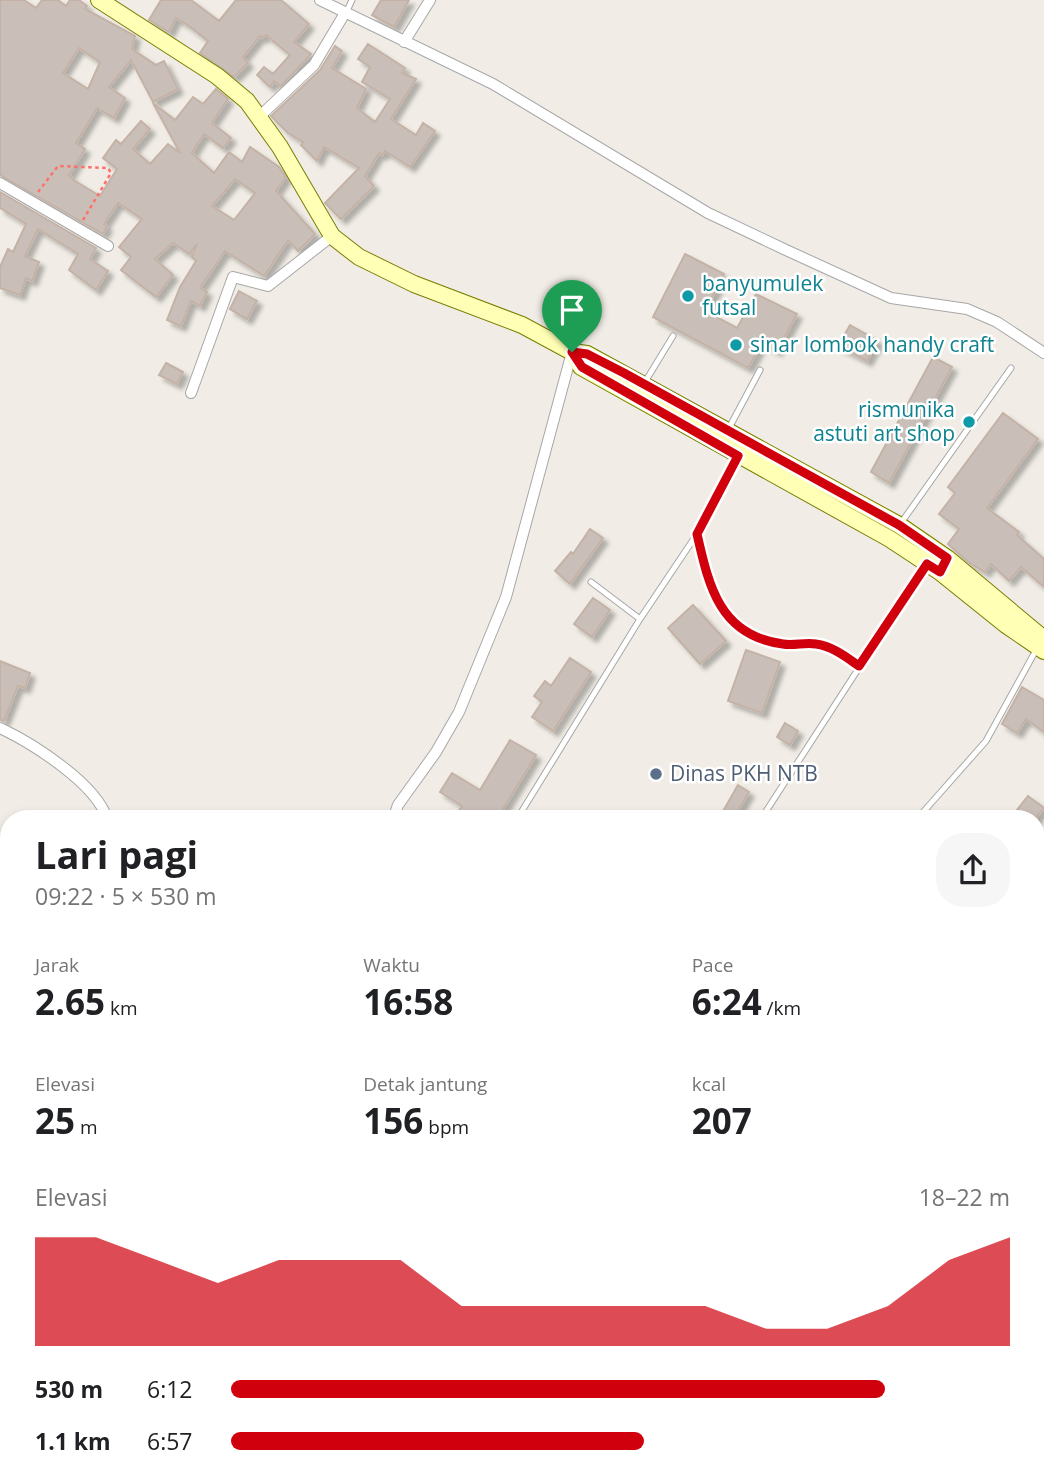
<!DOCTYPE html>
<html lang="id">
<head>
<meta charset="utf-8">
<style>
  body { margin:0; font-family:"Open Sans",sans-serif; background:#f6f6f6; color:#202124; height:100vh; display:flex; flex-direction:column; font-size:26px; white-space:nowrap }
  * { box-sizing:border-box; margin:0 }
  p { font-size:23px; color:#757577 }
  .icon { flex:none; width:38px; height:38px; fill:none; stroke:currentColor; stroke-width:2; stroke-linecap:round; stroke-linejoin:round }
  .map { position:relative; flex:1; overflow:hidden }
  .sheet { position:absolute; left:0px; top:810px; width:1045px; height:674px; display:flex; flex-direction:column; background:#fff; border-radius:28px 28px 0 0; box-shadow:0 4px 10px #0003 }
  .sheet>* { flex:none }
  .pin { position:absolute; display:grid; place-items:center; width:60px; height:60px; color:#fff; margin:-72px -30px; border-radius:50% 50% 50% 0; rotate:-45deg; box-shadow:0 0 7px #0007 }
  .pin .icon { rotate:45deg }
  .round { display:grid; place-items:center; flex:none; width:74px; height:74px; border-radius:28px; background:#f6f6f6 }
  .summary { display:flex; align-items:center; justify-content:space-between; height:119px; padding:0 35px }
  h1 { font-size:38px; font-weight:700; line-height:52px }
  .stats { display:grid; grid-template-columns:repeat(3,1fr); gap:10px; height:119px; padding:7px 35px }
  .stats div { display:grid; align-content:center }
  .stats b { font-size:35px; font-weight:700 }
  .stats small { font-size:19px; font-weight:400 }
  .stats p { font-size:19px }
  .chart { height:196px; padding:14px 35px }
  .chart p { display:flex; justify-content:space-between }
  .chart svg { width:100%; height:126px; margin-top:7px; fill:#d0000c; opacity:.7 }
  ul { padding:0 35px; list-style:none; font-size:23px }
  li { display:grid; grid-template-columns:112px 84px 1fr; align-items:center; height:52px }
  li i { height:18px; border-radius:9px; background:#d0000c }
  .map>svg:first-child { display:block }
  .building { fill:#cabfb8; stroke:#c4b2a6; stroke-width:2; fill-rule:evenodd; filter:url(#shadow) }
  .lines { fill:none; stroke-linecap:round; stroke-linejoin:round }
  .lane-casing { stroke:#a7a7a7; stroke-width:7 }
  .street-casing { stroke:#a7a7a7; stroke-width:12 }
  .secondary-casing { stroke:#777e00; stroke-width:18 }
  .path { stroke:#ff7069; stroke-width:2.5; stroke-dasharray:3.5 3.5; stroke-linecap:butt }
  .lane { stroke:#fff; stroke-width:5 }
  .street { stroke:#fff; stroke-width:10 }
  .secondary { stroke:#ffffb6; stroke-width:16 }
  .route-casing { stroke:#fff; stroke-width:14 }
  .route { stroke:#d0000c; stroke-width:9 }
  .culture-dot { fill:#0f9aa8; stroke:#fff; stroke-width:2.5 }
  .service-dot { fill:#5c6f8a; stroke:#fff; stroke-width:2.5 }
  .labels { text-anchor:middle; stroke-width:5; stroke-linejoin:round; paint-order:stroke }
  .culture-label { font-size:21px; fill:#0d838f; stroke:#fff; text-anchor:start }
  .service-label { font-size:21px; fill:#4e5e75; stroke:#fff; text-anchor:start }
</style>
</head>
<body>
<div class="map">
<svg width="1044" height="1483" viewBox="0 0 1044 1483">
  <defs>
    <filter id="shadow"><feDropShadow dx="5" dy="5" stdDeviation="2" flood-color="#0004"/></filter>
  </defs>
  <rect width="100%" height="100%" fill="#f1ede6"/>
  <path class="building" d="M 0,0 L 24,0 L 36,8 L 42,0 L 58,0 L 66,6 L 70,0 L 79,0 L 87,6 L 85,9 L 135,36 L 132,49 L 156,65 L 164,61 L 178,89 L 153,102 L 131,60 L 109,87 L 125,98 L 114,118 L 97,108 L 76,143 L 85,149 L 69,175 L 75,181 L 100,196 L 117,169 L 103,158 L 116,140 L 121,144 L 141,121 L 150,129 L 133,149 L 150,164 L 168,144 L 180,153 L 153,103 L 175,120 L 193,97 L 203,104 L 216,89 L 228,99 L 212,123 L 231,138 L 223,148 L 204,134 L 192,153 L 214,173 L 229,152 L 242,162 L 250,147 L 279,167 L 286,177 L 276,191 L 315,234 L 298,251 L 288,240 L 264,276 L 225,251 L 200,288 L 207,292 L 200,306 L 191,301 L 181,326 L 167,320 L 180,287 L 196,261 L 192,257 L 197,244 L 189,254 L 173,243 L 155,259 L 173,275 L 156,297 L 121,270 L 131,257 L 119,247 L 142,219 L 118,203 L 104,224 L 107,227 L 103,234 L 0,175 ZM 79,48 L 100,62 L 88,89 L 63,73 ZM 235,179 L 255,193 L 234,220 L 212,206 Z
    M 161,0 L 191,0 L 219,21 L 236,0 L 281,0 L 309,24 L 294,42 L 311,54 L 281,86 L 274,81 L 270,87 L 257,75 L 264,67 L 273,74 L 290,55 L 266,35 L 262,38 L 260,36 L 243,57 L 248,63 L 234,77 L 200,53 L 208,41 L 189,26 L 176,18 L 169,32 L 149,20 Z
    M 381,0 L 409,0 L 394,27 L 372,15 Z
    M 368,44 L 405,68 L 402,73 L 416,79 L 391,119 L 416,135 L 423,123 L 435,131 L 410,167 L 385,151 L 382,155 L 379,153 L 365,176 L 374,186 L 341,219 L 325,203 L 359,168 L 324,147 L 317,161 L 301,145 L 303,142 L 288,133 L 271,116 L 320,70 L 335,46 L 342,51 L 332,68 L 366,89 L 357,108 L 375,122 L 390,99 L 362,82 L 370,67 L 358,59 Z
    M 0,192 L 96,248 L 90,259 L 108,271 L 96,290 L 69,270 L 78,254 L 38,229 L 25,256 L 39,262 L 32,281 L 26,278 L 20,295 L 0,288 L 0,267 L 8,249 L 13,252 L 26,224 L 0,208 Z
    M 685,254 L 724,274 L 705,311 L 737,328 L 756,294 L 797,314 L 777,351 L 762,343 L 748,368 L 653,317 Z
    M 239,291 L 257,301 L 247,319 L 230,309 Z
    M 850,325 L 878,341 L 867,361 L 838,346 Z
    M 933,357 L 952,367 L 889,483 L 871,472 Z
    M 166,363 L 183,372 L 177,384 L 159,375 Z
    M 1003,413 L 1038,439 L 987,508 L 1019,532 L 1017,535 L 1044,559 L 1044,587 L 1021,567 L 1009,581 L 991,564 L 985,572 L 968,562 L 948,544 L 959,529 L 939,514 L 955,493 L 948,487 Z
    M 590,529 L 603,538 L 570,584 L 555,571 L 571,552 L 573,554 Z
    M 593,598 L 610,610 L 592,637 L 574,624 Z
    M 693,605 L 726,641 L 700,664 L 668,628 Z
    M 746,650 L 780,662 L 762,713 L 728,701 Z
    M 570,658 L 591,672 L 553,731 L 532,717 L 542,702 L 534,696 L 545,681 L 551,686 Z
    M 0,661 L 30,673 L 25,688 L 18,686 L 4,721 L 0,720 Z
    M 1022,687 L 1044,700 L 1044,732 L 1026,719 L 1017,733 L 1002,724 Z
    M 785,723 L 798,731 L 790,745 L 777,737 Z
    M 510,740 L 536,755 L 497,819 L 454,819 L 462,806 L 440,792 L 452,773 L 480,790 Z
    M 738,785 L 749,792 L 733,819 L 722,813 Z
    M 1028,796 L 1044,808 L 1035,819 L 1010,819 Z"/>
  <g class="lines">
    <defs>
      <path id="lane" d="M 346,13 L 352,0
        M 645,382 L 673,336
        M 729,428 L 760,370
        M 901,523 L 1011,368
        M 697,534 L 711,591 L 729,619 L 773,643 L 828,647 L 859,666
        M 591,582 L 640,619
        M 517,819 L 640,619 L 697,534 L 737,457
        M 761,819 L 925,566
        M 917,819 L 986,741 L 1036,650
        M 1036,1148 L 1044,1149
        M 1036,1195 L 1044,1185
        M 1036,1372 L 1044,1377
        M 1036,1452 L 1044,1458
        M 489,1483 L 499,1477 L 555,1483
        M 609,1483 L 610,1475
        M 673,1483 L 677,1475
        M 862,1483 L 866,1475"/>
      <path id="street" d="M 320,0 L 493,84 L 708,213 L 786,250 L 891,298 L 967,309 L 997,322 L 1044,353
        M 404,42 L 430,0
        M 260,116 L 314,65 L 345,13
        M 0,183 L 108,246
        M 191,393 L 233,277 L 268,286 L 332,236
        M 0,728 C 32,743 97,784 107,819
        M 393,819 L 398,805 L 436,752 L 459,712 L 506,597 L 572,352
        M 1036,1007 L 1044,1001"/>
      <path id="secondary" d="M 99,0 L 217,76 L 247,101 L 280,147 L 332,236 L 359,257 L 414,284 L 522,325 L 572,352 L 587,354 L 899,525 L 947,558 L 1044,639
        M 572,352 L 581,367 L 890,539 L 940,572 L 1006,625 L 1044,651"/>
    </defs>
    <use href="#lane" class="lane-casing"/>
    <use href="#street" class="street-casing"/>
    <use href="#secondary" class="secondary-casing"/>
    <path class="path" d="M 38,192 L 58,166 L 108,168 L 111,173 L 83,220
      M 1041,1138 L 1044,1131"/>
    <use href="#lane" class="lane"/>
    <use href="#street" class="street"/>
    <use href="#secondary" class="secondary"/>
  </g>
  <g class="lines">
    <defs>
      <path id="route" d="M 572,352 L 587,354 L 624,373 L 899,525 L 947,558 L 940,572 L 927,564 L 859,666 C 846,657 832,646 816,644 C 805,642 794,646 783,644 C 720,636 709,587 697,534 L 738,456 L 582,367 Z"/>
    </defs>
    <use href="#route" class="route-casing"/>
    <use href="#route" class="route"/>
  </g>
  <g class="culture-dot">
    <circle cx="688" cy="296" r="7"/>
    <circle cx="736" cy="345" r="7"/>
    <circle cx="969" cy="422" r="7"/>
  </g>
  <circle class="service-dot" cx="656" cy="774" r="7"/>
  <g class="labels">
    <g class="culture-label">
      <text x="702" y="291">banyumulek<tspan x="702" dy="24">futsal</tspan></text>
      <text x="750" y="352">sinar lombok handy craft</text>
      <text x="955" y="417" text-anchor="end">rismunika<tspan x="955" dy="24">astuti art shop</tspan></text>
    </g>
    <g class="service-label">
      <text x="670" y="781">Dinas PKH NTB</text>
    </g>
  </g>
</svg>
<div class="pin" style="left:572px;top:352px;background:#1e9e55"><svg class="icon" aria-label="arrive" viewBox="0 0 24 24"><path d="M6 21V4h12l-3 4 3 4H6"/></svg></div>
<section class="sheet">
<div class="summary"><div><h1>Lari pagi</h1><p>09:22 · 5 × 530 m</p></div><a class="round"><svg class="icon" aria-label="share" viewBox="0 0 24 24"><path d="M12 15V3M7 8l5-5 5 5M5 13v7h14v-7"/></svg></a></div>
<div class="stats">
<div><p>Jarak</p><b>2.65<small> km</small></b></div>
<div><p>Waktu</p><b>16:58</b></div>
<div><p>Pace</p><b>6:24<small> /km</small></b></div>
</div>
<div class="stats">
<div><p>Elevasi</p><b>25<small> m</small></b></div>
<div><p>Detak jantung</p><b>156<small> bpm</small></b></div>
<div><p>kcal</p><b>207</b></div>
</div>
<div class="chart"><p><span>Elevasi</span>18–22 m</p>
<svg viewBox="0 0 160 44" preserveAspectRatio="none"><path d="M0 44V6L10 6L20 14L30 22L40 14L50 14L60 14L70 30L80 30L90 30L100 30L110 30L120 38L130 38L140 30L150 14L160 6V44z"/></svg>
</div>
<ul>
<li><b>530 m</b>6:12<i style="width:84%"></i></li>
<li><b>1.1 km</b>6:57<i style="width:53%"></i></li>
</ul>
</section>
</div>
</body>
</html>
